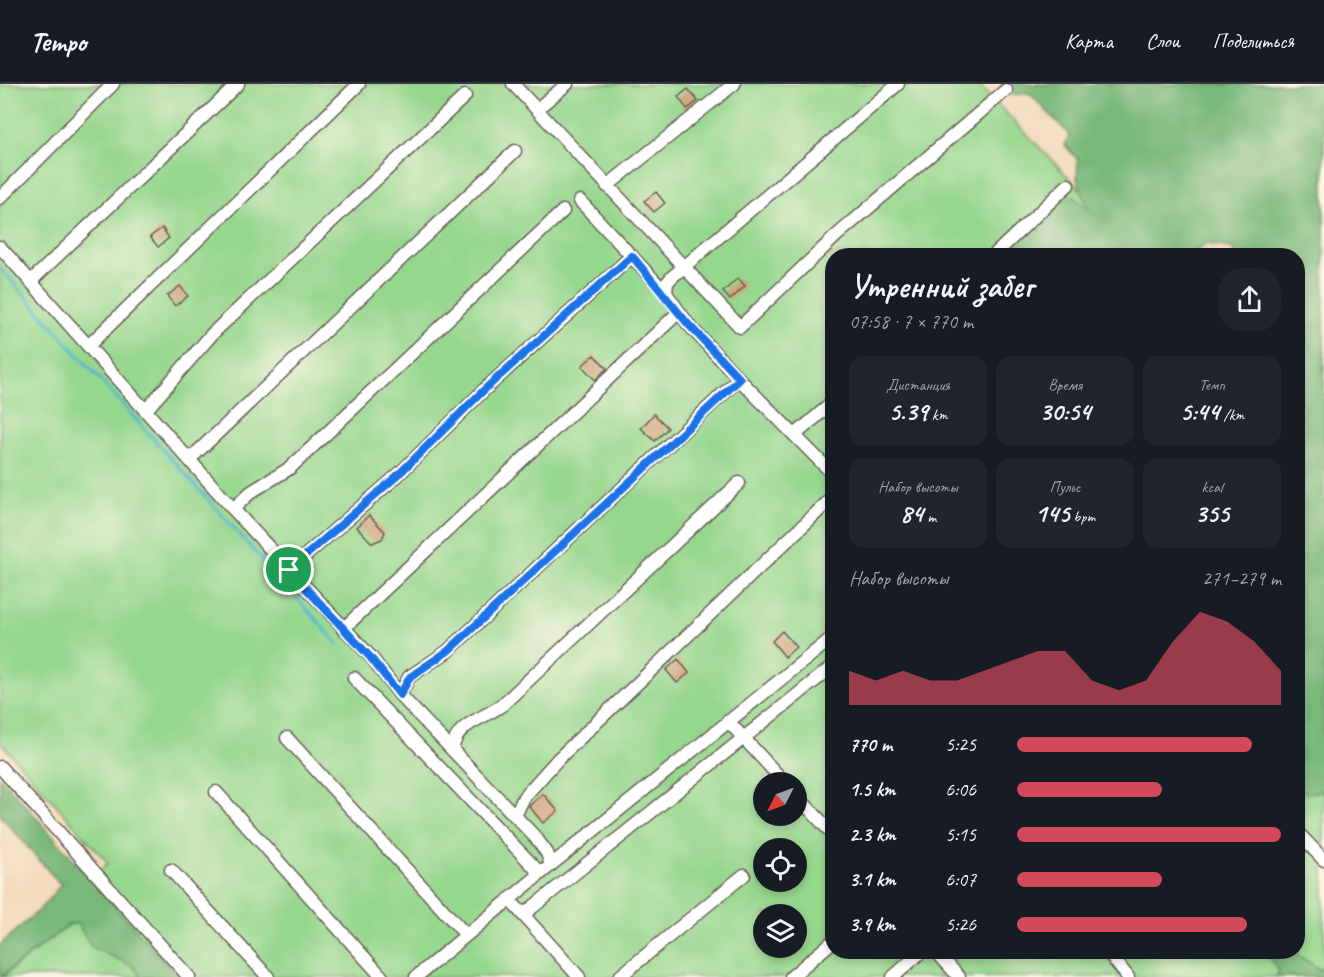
<!DOCTYPE html>
<html lang="ru">
<head>
<meta charset="utf-8">
<style>
  body { margin:0; font-family:Caveat,sans-serif; background:#20242c; color:#f1f3f6; height:100vh; display:flex; flex-direction:column; font-size:22px; white-space:nowrap }
  * { box-sizing:border-box; margin:0 }
  p { font-size:20px; color:#9ea1a6 }
  .icon { flex:none; width:33px; height:33px; fill:none; stroke:currentColor; stroke-width:2; stroke-linecap:round; stroke-linejoin:round }
  .map { position:relative; flex:1; overflow:hidden }
  .panel { position:absolute; left:825px; top:164px; width:480px; height:711px; display:flex; flex-direction:column; background:#171b24; border-radius:24px; box-shadow:0 3px 9px #0003 }
  .panel>* { flex:none }
  .needle { width:39px; rotate:228deg }
  .controls { position:absolute; left:753px; top:688px; display:grid; gap:12px }
  .controls a { display:grid; place-items:center; width:54px; height:54px; border-radius:50%; background:#171b24; box-shadow:0 3px 9px #0003; font-size:30px }
  .pin { position:absolute; display:grid; place-items:center; width:51px; height:51px; color:#fff; margin:-26px; border:3px solid #fff; border-radius:50%; box-shadow:0 2px 6px #0007 }
  .round { display:grid; place-items:center; flex:none; width:63px; height:63px; border-radius:24px; background:#20242c }
  .headline { display:flex; align-items:center; justify-content:space-between; height:102px; padding:0 24px }
  h1 { font-size:33px; font-weight:700; line-height:45px }
  .stats { display:grid; grid-template-columns:repeat(3,1fr); gap:9px; height:102px; padding:6px 24px }
  .stats div { display:grid; align-content:center; border-radius:15px; background:#20242c; text-align:center }
  .stats b { font-size:26px; font-weight:700 }
  .stats small { font-size:16px; font-weight:400 }
  .stats p { font-size:16px }
  .chart { height:168px; padding:12px 24px }
  .chart p { display:flex; justify-content:space-between }
  .chart svg { width:100%; height:108px; margin-top:6px; fill:#d1495b; opacity:.7 }
  ul { padding:0 24px; list-style:none; font-size:20px }
  li { display:grid; grid-template-columns:96px 72px 1fr; align-items:center; height:45px }
  li i { height:15px; border-radius:8px; background:#d1495b }
  header { display:flex; align-items:center; gap:36px; box-sizing:border-box; height:84px; padding:0 30px; background:#171b24; border-bottom:2px solid #363941 }
  header strong { font-size:28px }
  nav { display:flex; gap:33px; margin-inline-start:auto; font-size:21px }
  .map>svg:first-child { display:block }
  .green { fill:#96d78e; stroke:#597a55; stroke-width:1.5; fill-rule:evenodd }
  .forest { fill:#78b879; stroke:#4a6a4a; stroke-width:1.5 }
  .lines { fill:none; stroke-linecap:round; stroke-linejoin:round }
  .stream { stroke:#4cb3cb; stroke-width:3 }
  .building { fill:#d0a27a }
  .minor-casing { stroke:#675f55; stroke-width:15 }
  .minor { stroke:#fff; stroke-width:12 }
  .route-casing { stroke:#fff; stroke-width:12 }
  .route { stroke:#1a73e8; stroke-width:8 }
</style>
</head>
<body>
<header>
<strong>Tempo</strong>
<nav><a>Карта</a><a>Слои</a><a>Поделиться</a></nav>
</header>
<div class="map">
<svg width="1324" height="893" viewBox="0 0 1324 893">
  <rect width="100%" height="100%" fill="#fcf5e5"/>
  <filter id="ink" filterUnits="userSpaceOnUse"><feTurbulence type="fractalNoise" baseFrequency=".0167" numOctaves="2"/><feDisplacementMap in="SourceGraphic" scale="12" xChannelSelector="R" yChannelSelector="G"/><feConvolveMatrix kernelMatrix="1 2 1 2 8 2 1 2 1" color-interpolation-filters="sRGB"/></filter>
  <filter id="wash" filterUnits="userSpaceOnUse"><feTurbulence type="fractalNoise" baseFrequency=".008" numOctaves="4" result="noise"/><feDisplacementMap in="SourceGraphic" scale="24" xChannelSelector="R" yChannelSelector="G"/><feGaussianBlur stdDeviation="1.35" result="paint"/><feColorMatrix in="noise" values="0 0 0 0 0 0 0 0 0 0 0 0 0 0 0 0 0 1.4 0 .05"/><feComposite in="paint" operator="in"/></filter>
  <g filter="url(#wash)">
    <rect width="100%" height="100%" fill="#f3dcbe"/>
    <path class="green" d="M 0,0 L 978,0 L 1144,171 L 832,171 L 832,867 L 1298,867 L 1298,655 L 1324,684 L 1324,893 L 2,893 L 69,841 L 56,825 L 108,779 L 0,658 ZM 764,699 L 796,699 L 796,732 L 764,732 ZM 764,765 L 796,765 L 796,798 L 764,798 ZM 764,831 L 796,831 L 796,864 L 764,864 Z"/>
    <path class="forest" d="M 1001,0 L 1324,0 L 1324,707 L 1306,709 L 1298,702 L 1298,171 L 1236,171 L 1231,164 L 1207,160 L 1190,171 L 1002,171 L 1058,113 L 1074,113 L 1088,125 L 1077,94 L 1078,76 L 1065,61 L 1069,52 L 1066,47 L 1029,9 L 1010,11 Z
      M 0,693 L 178,893 L 141,893 L 133,882 L 91,863 L 78,840 L 70,840 L 62,846 L 0,893 L 0,861 L 42,823 L 61,801 L 0,731 Z
      M 1261,867 L 1292,867 L 1324,888 L 1324,893 L 1277,893 L 1279,887 L 1273,877 Z"/>
    <g class="lines">
      <path class="stream" d="M 0,184 L 338,560"/>
    </g>
    <g id="blocks">
      <path class="building" d="M 688,5 L 698,17 L 687,25 L 678,13 Z
        M 656,108 L 665,119 L 654,128 L 644,117 Z
        M 162,144 L 169,154 L 158,163 L 150,153 Z
        M 738,194 L 745,202 L 730,216 L 723,208 Z
        M 180,202 L 188,212 L 175,222 L 167,212 Z
        M 594,271 L 607,284 L 595,296 L 582,282 Z
        M 654,330 L 668,344 L 655,357 L 641,344 Z
        M 369,431 L 385,448 L 382,455 L 372,459 L 357,443 Z
        M 782,547 L 796,563 L 785,573 L 772,557 Z
        M 678,575 L 689,589 L 677,599 L 666,586 Z
        M 543,710 L 558,727 L 543,739 L 529,722 Z"/>
    </g>
  </g>
  <g filter="url(#ink)">
    <use href="#blocks" fill-opacity="0" stroke="#675f55" stroke-width="1.5"/>
    <g class="lines">
      <defs>
        <path id="minor" d="M 513,0 L 740,243 L 836,152 L 1006,6
          M 537,25 L 567,0
          M 607,102 L 734,0
          M 0,114 L 113,0
          M 580,117 L 666,209 L 688,240 L 739,295 L 832,389
          M 0,163 L 233,425 L 371,573 L 400,611 L 536,754 L 547,769 L 551,781
          M 994,171 L 1068,101
          M 31,197 L 238,0
          M 666,209 L 667,199 L 672,193 L 898,0
          M 88,262 L 359,0
          M 146,326 L 213,249 L 465,12
          M 795,351 L 832,319
          M 190,375 L 515,67
          M 233,425 L 251,408 L 290,384 L 563,127
          M 289,486 L 398,391 L 485,305 L 632,172
          M 343,545 L 679,228
          M 354,594 L 540,789
          M 400,611 L 409,593 L 448,567 L 739,295
          M 728,637 L 785,699
          M 287,654 L 466,851
          M 452,666 C 457,638 482,636 502,621 L 739,399
          M 0,683 L 189,893
          M 216,708 L 382,893
          M 796,711 L 832,749
          M 515,732 L 524,713 L 558,675 L 832,414
          M 1298,749 L 1324,776
          M 171,786 L 268,893
          M 509,815 L 579,893
          M 523,831 L 832,583
          M 936,867 L 959,893
          M 1107,867 L 1128,893
          M 416,893 L 551,781 L 832,554
          M 619,893 L 744,791
          M 791,893 L 832,858
          M 893,893 L 922,867"/>
      </defs>
      <use href="#minor" class="minor-casing"/>
      <use href="#minor" class="minor"/>
    </g>
  </g>
  <g class="lines" filter="url(#ink)">
    <defs>
      <path id="route" d="M 632,172 L 688,240 L 740,295 L 448,567 L 410,593 L 400,611 L 370,573 L 289,486 L 398,391 L 485,305 Z"/>
    </defs>
    <use href="#route" class="route-casing"/>
    <use href="#route" class="route"/>
  </g>
</svg>
<div class="controls">
<a><svg class="needle" viewBox="-14 -14 28 28"><path d="M0-13l5 13h-10z" fill="#e53935"/><path d="M0 13l5-13h-10z" fill="#9ea1a6"/></svg></a>
<a><svg class="icon" aria-label="locate" viewBox="0 0 24 24"><circle cx="12" cy="12" r="6"/><path d="M12 2v4M12 18v4M2 12h4M18 12h4"/></svg></a>
<a><svg class="icon" aria-label="layers" viewBox="0 0 24 24"><path d="M12 4l9 5-9 5-9-5zM3 14l9 5 9-5"/></svg></a>
</div>
<div class="pin" style="left:289px;top:486px;background:#1e9e55"><svg class="icon" aria-label="arrive" viewBox="0 0 24 24"><path d="M6 21V4h12l-3 4 3 4H6"/></svg></div>
<section class="panel">
<div class="headline"><div><h1>Утренний забег</h1><p>07:58 · 7 × 770 m</p></div><a class="round"><svg class="icon" aria-label="share" viewBox="0 0 24 24"><path d="M12 15V3M7 8l5-5 5 5M5 13v7h14v-7"/></svg></a></div>
<div class="stats">
<div><p>Дистанция</p><b>5.39<small> km</small></b></div>
<div><p>Время</p><b>30:54</b></div>
<div><p>Темп</p><b>5:44<small> /km</small></b></div>
</div>
<div class="stats">
<div><p>Набор высоты</p><b>84<small> m</small></b></div>
<div><p>Пульс</p><b>145<small> bpm</small></b></div>
<div><p>kcal</p><b>355</b></div>
</div>
<div class="chart"><p><span>Набор высоты</span>271–279 m</p>
<svg viewBox="0 0 160 44" preserveAspectRatio="none"><path d="M0 44V30L10 34L20 30L30 34L40 34L50 30L60 26L70 22L80 22L90 34L100 38L110 34L120 18L130 6L140 10L150 18L160 30V44z"/></svg>
</div>
<ul>
<li><b>770 m</b>5:25<i style="width:89%"></i></li>
<li><b>1.5 km</b>6:06<i style="width:55%"></i></li>
<li><b>2.3 km</b>5:15<i style="width:100%"></i></li>
<li><b>3.1 km</b>6:07<i style="width:55%"></i></li>
<li><b>3.9 km</b>5:26<i style="width:87%"></i></li>
</ul>
</section>
</div>
</body>
</html>
